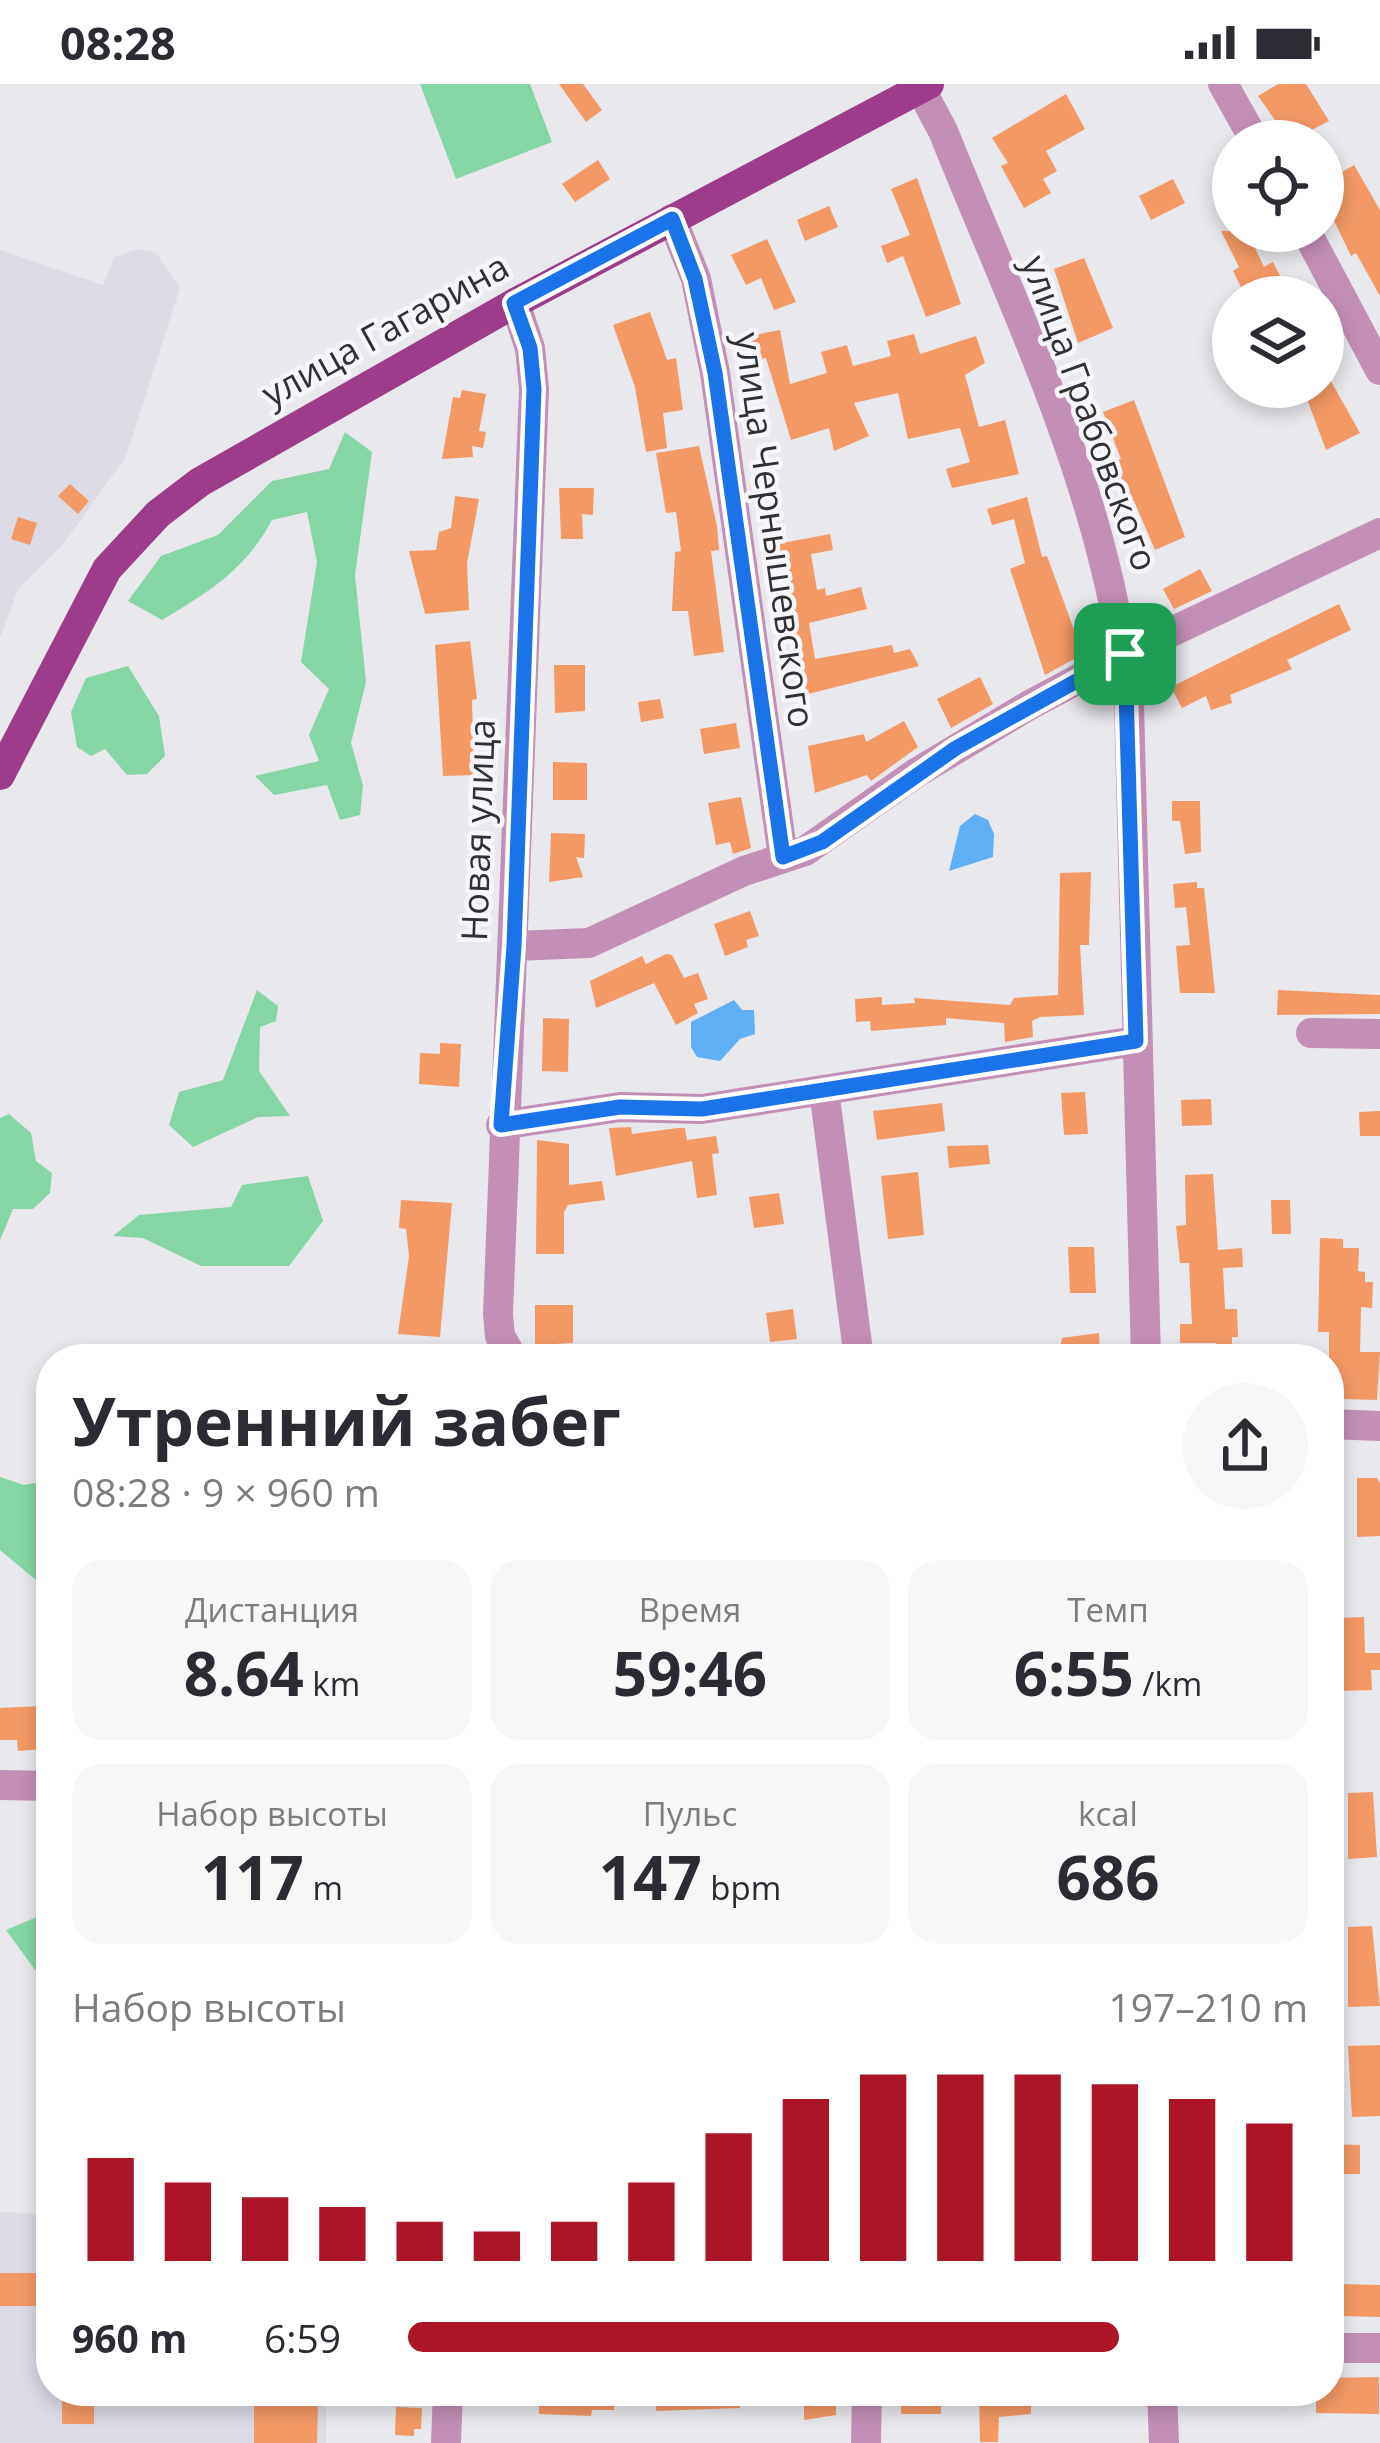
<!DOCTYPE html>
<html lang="ru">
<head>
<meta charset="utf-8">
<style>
  body { margin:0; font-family:"Open Sans",sans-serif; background:#f7f7f7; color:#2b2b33; height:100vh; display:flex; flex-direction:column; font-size:45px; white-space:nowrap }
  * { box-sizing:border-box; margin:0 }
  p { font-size:39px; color:#7c7c81 }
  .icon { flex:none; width:66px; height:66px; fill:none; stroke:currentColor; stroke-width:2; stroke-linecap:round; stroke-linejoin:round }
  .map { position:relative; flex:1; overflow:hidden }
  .drawer { position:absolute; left:36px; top:1260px; width:1308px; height:1062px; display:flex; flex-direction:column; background:#fff; border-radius:48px; box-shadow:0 6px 18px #0003 }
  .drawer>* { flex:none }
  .fabs { position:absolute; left:1212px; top:36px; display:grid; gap:24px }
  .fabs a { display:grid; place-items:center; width:132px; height:132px; border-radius:50%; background:#fff; box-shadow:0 6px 18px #0003; font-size:60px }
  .pin { position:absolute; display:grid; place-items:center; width:102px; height:102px; color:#fff; margin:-51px; border-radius:24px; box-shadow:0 6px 18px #0006 }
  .round { display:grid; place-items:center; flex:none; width:126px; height:126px; border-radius:63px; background:#f7f7f7 }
  .overview { display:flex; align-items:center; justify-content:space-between; height:204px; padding:0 36px }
  h1 { font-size:66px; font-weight:700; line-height:90px }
  .metrics { display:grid; grid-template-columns:repeat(3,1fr); gap:18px; height:204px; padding:12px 36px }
  .metrics div { display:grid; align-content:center; border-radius:30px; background:#f7f7f7; text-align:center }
  .metrics b { font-size:60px; font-weight:700 }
  .metrics small { font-size:33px; font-weight:400 }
  .metrics p { font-size:33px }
  .chart { height:336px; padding:24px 36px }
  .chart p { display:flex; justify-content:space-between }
  .chart svg { width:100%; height:216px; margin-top:12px; stroke:#ab1527; stroke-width:6 }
  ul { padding:0 36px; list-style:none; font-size:39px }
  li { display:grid; grid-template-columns:192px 144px 1fr; align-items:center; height:90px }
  li i { height:30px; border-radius:15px; background:#ab1527 }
  .status { display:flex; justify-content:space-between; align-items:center; height:84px; padding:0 60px; background:#fff; direction:ltr }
  .status svg { height:33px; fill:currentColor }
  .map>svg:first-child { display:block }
  .built { fill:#dcdbe6 }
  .green { fill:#86d6a5 }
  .water { fill:#61aff4 }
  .building { fill:#f39966 }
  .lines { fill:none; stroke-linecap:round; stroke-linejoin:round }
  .minor { stroke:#c48fb7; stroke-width:30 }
  .major { stroke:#9d3c8b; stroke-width:30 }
  .route-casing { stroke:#fff; stroke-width:24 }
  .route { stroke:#1a73e8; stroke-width:15 }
  .labels { text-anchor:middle; stroke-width:9; stroke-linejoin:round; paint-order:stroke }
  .street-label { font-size:36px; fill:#313133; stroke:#f6f6fa }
</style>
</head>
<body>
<div class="status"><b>08:28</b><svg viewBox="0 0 49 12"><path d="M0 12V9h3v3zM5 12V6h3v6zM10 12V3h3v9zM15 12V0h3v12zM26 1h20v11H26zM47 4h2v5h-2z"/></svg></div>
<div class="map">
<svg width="1380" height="2359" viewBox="0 0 1380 2359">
  <rect width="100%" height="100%" fill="#e9e8ed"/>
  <path class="built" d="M 138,165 L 156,169 L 180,204 L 126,372 L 65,458 L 18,505 L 0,554 L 0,166 L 103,201 L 114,173 Z
    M 0,2128 L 51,2130 L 51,2307 L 326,2307 L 326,2359 L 0,2359 Z"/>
  <path class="green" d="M 420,0 L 530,0 L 552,58 L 456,95 Z
    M 345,348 L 372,368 L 355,491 L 366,598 L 351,659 L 363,701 L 360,731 L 340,736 L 327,701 L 274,711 L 255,692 L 319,677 L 309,651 L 329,605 L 301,578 L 317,478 L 307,428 L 272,436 C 245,486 210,507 162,536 L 128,517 L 161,472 L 218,451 L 272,397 L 329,385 Z
    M 128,582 L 159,632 L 165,672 L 147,690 L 127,691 L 105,665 L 91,672 L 77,663 L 71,628 L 86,594 Z
    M 257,906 L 278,922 L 276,937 L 260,943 L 259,987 L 290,1032 L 258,1033 L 193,1063 L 169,1041 L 179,1008 L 223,996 Z
    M 9,1030 L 31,1049 L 36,1077 L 52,1089 L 50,1109 L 33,1125 L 13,1125 L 0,1156 L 0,1034 Z
    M 308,1092 L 323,1137 L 289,1182 L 201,1182 L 143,1154 L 113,1152 L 139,1131 L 231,1123 L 242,1101 Z
    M 0,1393 L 24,1401 L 51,1396 L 51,1494 L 37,1497 L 0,1466 Z
    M 51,1827 L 51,1896 L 35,1886 L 6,1846 Z"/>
  <path class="water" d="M 975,730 L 988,736 L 994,750 L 993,773 L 949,787 L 960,742 Z
    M 734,916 L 742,926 L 754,926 L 755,950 L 740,955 L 720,977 L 697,973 L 691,963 L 691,938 Z"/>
  <path class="building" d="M 559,0 L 583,0 L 602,26 L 586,38 Z
    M 1278,0 L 1306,0 L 1329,37 L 1290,57 L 1258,12 Z
    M 1066,10 L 1085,45 L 1046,67 L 1057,87 L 1043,95 L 1051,109 L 1024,124 L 1001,82 L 1008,79 L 992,54 Z
    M 598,76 L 610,95 L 575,118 L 562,100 Z
    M 1354,81 L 1380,126 L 1380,212 L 1356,169 L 1351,172 L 1323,114 L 1323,99 Z
    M 917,94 L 961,220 L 926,233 L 903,172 L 887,179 L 881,162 L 910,151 L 891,105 Z
    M 1173,95 L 1185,119 L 1151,136 L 1139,112 Z
    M 829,122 L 838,143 L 805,157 L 797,136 Z
    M 1221,147 L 1247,147 L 1264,183 L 1273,178 L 1291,213 L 1246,213 L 1233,187 L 1239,183 Z
    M 767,155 L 796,218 L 774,226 L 761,194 L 746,201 L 731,171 Z
    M 1084,174 L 1113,244 L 1078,259 L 1054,185 Z
    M 650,228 L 667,276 L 676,274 L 683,326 L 663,329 L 667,364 L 646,368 L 635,303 L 613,241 Z
    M 780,246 L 790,300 L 827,289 L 821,268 L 847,261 L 853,282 L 891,272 L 887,257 L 914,250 L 920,270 L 976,252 L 985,279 L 965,291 L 979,343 L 1005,336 L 1019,390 L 952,404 L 946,385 L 970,378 L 960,344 L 908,355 L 898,309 L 854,319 L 869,352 L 834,367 L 829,344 L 791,356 L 766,274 L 750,277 L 745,253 Z
    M 1323,283 L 1360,349 L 1326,366 L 1304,307 L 1323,303 Z
    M 462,306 L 486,310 L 479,347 L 486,348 L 483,364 L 472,362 L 473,373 L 442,375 L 453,313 L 460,314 Z
    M 1134,316 L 1185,453 L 1155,466 L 1134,417 L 1125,415 L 1118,395 L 1103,400 L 1097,383 L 1121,375 L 1103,328 Z
    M 699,362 L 717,442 L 719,466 L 711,467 L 724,568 L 694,572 L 688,527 L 672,527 L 675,468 L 681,467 L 676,428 L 666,429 L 656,369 Z
    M 70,400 L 89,417 L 78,430 L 58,412 Z
    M 559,404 L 594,404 L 593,431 L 582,430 L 583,455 L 561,455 Z
    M 455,412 L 479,415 L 467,479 L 469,526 L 425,530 L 409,467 L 436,466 L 439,448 L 451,444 Z
    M 1027,413 L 1042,473 L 1047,472 L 1083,570 L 1045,591 L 1010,485 L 1025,479 L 1014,435 L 992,441 L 987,425 Z
    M 18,433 L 37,439 L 30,461 L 11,455 Z
    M 830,450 L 833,466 L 811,470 L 817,506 L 825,504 L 826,512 L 861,503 L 867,525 L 809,539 L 815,575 L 892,561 L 894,569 L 910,565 L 919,582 L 800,612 L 781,476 L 770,479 L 766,462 Z
    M 1200,485 L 1212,507 L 1174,525 L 1163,505 Z
    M 1339,520 L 1351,546 L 1287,576 L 1292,585 L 1230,611 L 1232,619 L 1211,626 L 1206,612 L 1182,624 L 1171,603 Z
    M 470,557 L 477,615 L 472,616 L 474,691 L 443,692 L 435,561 Z
    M 554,581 L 585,581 L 585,627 L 555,629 Z
    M 980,593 L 993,620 L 951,644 L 937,615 Z
    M 660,615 L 664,634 L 641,638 L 638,618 Z
    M 904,637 L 918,663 L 871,697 L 867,691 L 815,709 L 808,662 L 864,650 L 866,658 Z
    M 736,639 L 740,664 L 704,670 L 700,645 Z
    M 553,678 L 587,679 L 587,716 L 553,716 Z
    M 741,713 L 751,764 L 733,770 L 730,758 L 716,761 L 708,719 Z
    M 1172,717 L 1200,717 L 1201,768 L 1185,770 L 1180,737 L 1172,737 Z
    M 551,749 L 585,750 L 584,774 L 576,773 L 583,793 L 549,798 Z
    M 1091,788 L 1089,861 L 1080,861 L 1084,931 L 1040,933 L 1032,937 L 1033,953 L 1005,958 L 1004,939 L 946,934 L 946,941 L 871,947 L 870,937 L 856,938 L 855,915 L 882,913 L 882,921 L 915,919 L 914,914 L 1010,921 L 1014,914 L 1058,911 L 1060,789 Z
    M 1197,798 L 1197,804 L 1204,804 L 1215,909 L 1180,909 L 1176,862 L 1190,861 L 1186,823 L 1175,824 L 1173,800 Z
    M 750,827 L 759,852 L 746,856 L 748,863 L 725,872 L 714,840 Z
    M 666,870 L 672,871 L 684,894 L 698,889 L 708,915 L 694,920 L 698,929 L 676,941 L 654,899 L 596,924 L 590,897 L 642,872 L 646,880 Z
    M 1278,906 L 1380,911 L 1380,930 L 1277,931 Z
    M 543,934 L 569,935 L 568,988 L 542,987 Z
    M 440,959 L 461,960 L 459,1003 L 419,1000 L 420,969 L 440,970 Z
    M 1085,1008 L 1088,1050 L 1064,1051 L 1061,1009 Z
    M 1211,1015 L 1212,1041 L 1182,1042 L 1181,1016 Z
    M 942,1019 L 945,1047 L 877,1056 L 873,1027 Z
    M 1380,1027 L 1380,1052 L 1360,1052 L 1359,1028 Z
    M 631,1043 L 632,1050 L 678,1044 L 685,1044 L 687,1056 L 716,1052 L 719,1069 L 712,1070 L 717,1111 L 697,1114 L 692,1077 L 616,1092 L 609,1044 Z
    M 537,1056 L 569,1060 L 569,1101 L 602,1097 L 605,1116 L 568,1121 L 564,1128 L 564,1170 L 536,1170 Z
    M 988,1061 L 990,1080 L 949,1084 L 947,1062 Z
    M 918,1088 L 924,1151 L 888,1155 L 881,1092 Z
    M 1213,1090 L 1218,1166 L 1242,1164 L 1243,1183 L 1223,1184 L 1225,1225 L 1237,1225 L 1238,1253 L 1232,1253 L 1232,1275 L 1216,1275 L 1216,1259 L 1180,1259 L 1180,1240 L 1192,1240 L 1189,1179 L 1180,1179 L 1176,1142 L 1186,1141 L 1185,1091 Z
    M 779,1109 L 784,1140 L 754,1144 L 749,1113 Z
    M 401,1116 L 452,1119 L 440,1253 L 398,1250 L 409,1172 L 406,1145 L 399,1144 Z
    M 1271,1116 L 1290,1116 L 1291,1150 L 1272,1150 Z
    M 1320,1154 L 1343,1155 L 1343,1164 L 1359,1164 L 1358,1187 L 1365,1188 L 1365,1198 L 1373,1198 L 1372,1224 L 1361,1223 L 1360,1268 L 1380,1268 L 1377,1316 L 1342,1315 L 1342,1309 L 1329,1309 L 1329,1248 L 1318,1248 Z
    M 1068,1163 L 1094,1163 L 1096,1209 L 1070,1209 Z
    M 535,1221 L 573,1221 L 573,1259 L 535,1261 Z
    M 793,1225 L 797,1255 L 770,1258 L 766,1229 Z
    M 1099,1249 L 1100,1273 L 1058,1275 L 1062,1254 Z
    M 1357,1394 L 1377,1394 L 1380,1399 L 1380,1452 L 1357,1453 Z
    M 1364,1533 L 1365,1569 L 1380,1569 L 1380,1586 L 1371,1586 L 1372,1606 L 1340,1607 L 1337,1534 Z
    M 41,1622 L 43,1665 L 18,1667 L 17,1656 L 0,1656 L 0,1624 Z
    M 1373,1708 L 1377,1773 L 1348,1775 L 1348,1709 Z
    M 1372,1842 L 1380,1922 L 1348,1923 L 1348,1843 Z
    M 1380,1961 L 1380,2032 L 1352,2033 L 1348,1962 Z
    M 1329,2060 L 1360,2061 L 1360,2090 L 1329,2090 Z
    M 0,2189 L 51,2189 L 51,2222 L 0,2222 Z
    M 1342,2200 L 1380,2201 L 1380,2233 L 1343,2232 Z
    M 1379,2293 L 1379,2330 L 1316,2329 L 1316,2307 L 1329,2307 L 1329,2294 Z
    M 62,2307 L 94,2307 L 94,2340 L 62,2340 Z
    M 539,2307 L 615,2307 L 614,2326 L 592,2326 L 591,2332 L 539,2330 Z
    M 693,2307 L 741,2307 L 740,2324 L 656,2327 L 656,2311 L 693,2312 Z
    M 804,2307 L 836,2307 L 836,2331 L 804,2336 Z
    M 901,2307 L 941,2307 L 941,2330 L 901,2330 Z
    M 979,2307 L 1031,2307 L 1031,2330 L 999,2333 L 998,2358 L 980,2358 Z
    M 254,2317 L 318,2318 L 317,2359 L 254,2359 Z
    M 396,2323 L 422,2324 L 421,2345 L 414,2345 L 414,2352 L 395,2351 Z"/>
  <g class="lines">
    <path class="minor" d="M 918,0 L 943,47 C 1017,232 1111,420 1129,620 L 1146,1275
      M 1223,0 L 1255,57
      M 672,135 L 696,195 L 715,289 L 783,773
      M 1306,147 L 1380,286
      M 514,862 L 589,859 L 744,787 L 805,767 L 916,689 L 1028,622 L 1125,570 L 1380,449
      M 1311,949 L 1380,950
      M 824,1006 L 859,1275
      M 501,1041 L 620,1023 L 702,1025 L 1136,957
      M 513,1275 L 500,1252 L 498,1230 L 534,305 L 530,264 L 515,219
      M 1329,1340 L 1380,1342
      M 0,1701 L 51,1702
      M 1329,1713 L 1329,1866
      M 1329,2264 L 1380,2264
      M 1162,2307 L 1164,2359
      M 446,2359 L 448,2307
      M 866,2359 L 867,2307"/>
    <path class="major" d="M 0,691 L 107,485 L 158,430 L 200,398 L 515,219 L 929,0"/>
  </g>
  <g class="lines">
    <defs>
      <path id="route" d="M 672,135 L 695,195 L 715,289 L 783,773 L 822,758 L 956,664 L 1125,570 L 1136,957 L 702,1025 L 620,1023 L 501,1041 L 514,862 L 534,305 L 530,264 L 514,219 Z"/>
    </defs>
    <use href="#route" class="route-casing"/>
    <use href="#route" class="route"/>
  </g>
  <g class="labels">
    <g class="street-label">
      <text transform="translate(385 246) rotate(-29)" y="13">улица Гагарина</text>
      <text transform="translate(1090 329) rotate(70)" y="13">улица Грабовского</text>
      <text transform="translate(775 446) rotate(82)" y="13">улица Чернышевского</text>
      <text transform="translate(478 746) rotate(-88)" y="13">Новая улица</text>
    </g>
  </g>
</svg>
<div class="fabs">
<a><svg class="icon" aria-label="locate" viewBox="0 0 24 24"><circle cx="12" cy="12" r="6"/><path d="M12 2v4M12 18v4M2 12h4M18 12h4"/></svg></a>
<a><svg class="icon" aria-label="layers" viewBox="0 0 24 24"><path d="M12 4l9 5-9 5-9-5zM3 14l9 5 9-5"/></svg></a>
</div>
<div class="pin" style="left:1125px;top:570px;background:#1e9e55"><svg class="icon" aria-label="arrive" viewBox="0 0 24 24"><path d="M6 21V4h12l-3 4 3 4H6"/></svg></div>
<section class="drawer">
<div class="overview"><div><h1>Утренний забег</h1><p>08:28 · 9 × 960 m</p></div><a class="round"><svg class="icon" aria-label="share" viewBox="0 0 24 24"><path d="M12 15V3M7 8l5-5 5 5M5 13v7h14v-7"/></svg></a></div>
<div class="metrics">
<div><p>Дистанция</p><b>8.64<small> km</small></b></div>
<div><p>Время</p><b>59:46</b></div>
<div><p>Темп</p><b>6:55<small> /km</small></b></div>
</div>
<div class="metrics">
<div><p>Набор высоты</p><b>117<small> m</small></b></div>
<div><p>Пульс</p><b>147<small> bpm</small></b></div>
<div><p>kcal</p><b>686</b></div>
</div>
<div class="chart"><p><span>Набор высоты</span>197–210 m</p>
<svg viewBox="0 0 160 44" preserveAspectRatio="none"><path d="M5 44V23M15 44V28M25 44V31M35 44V33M45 44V36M55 44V38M65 44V36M75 44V28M85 44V18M95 44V11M105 44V6M115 44V6M125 44V6M135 44V8M145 44V11M155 44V16"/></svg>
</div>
<ul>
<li><b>960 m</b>6:59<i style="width:79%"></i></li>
</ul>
</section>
</div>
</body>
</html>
